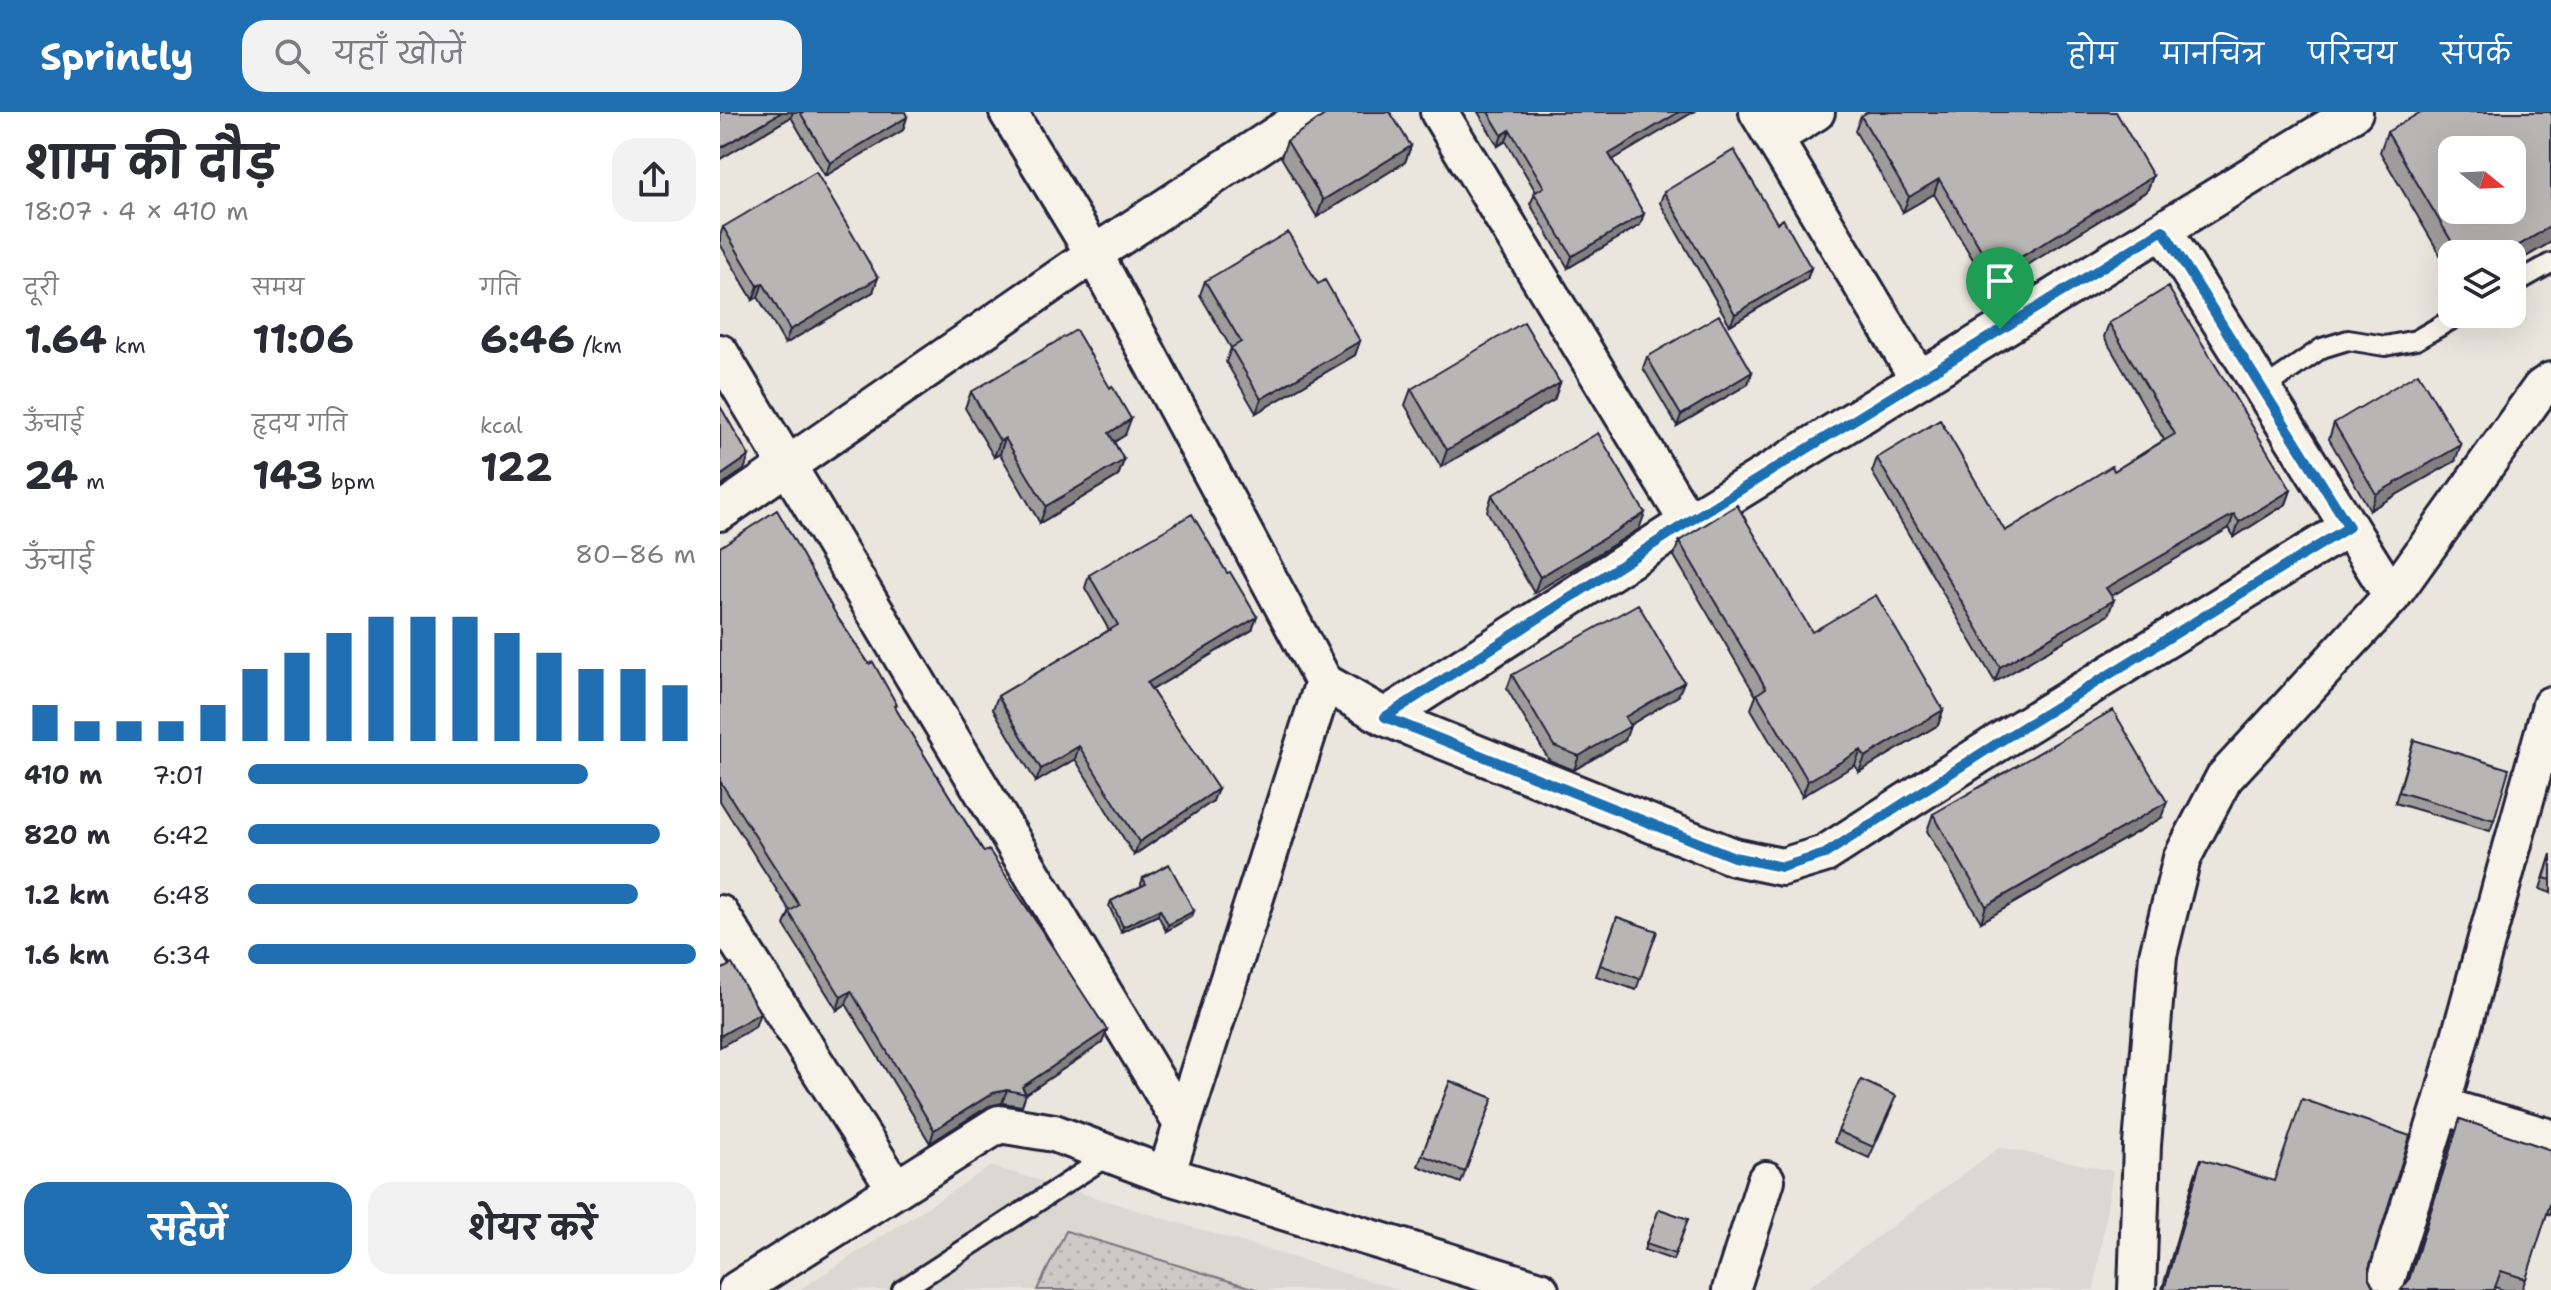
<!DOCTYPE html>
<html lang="hi">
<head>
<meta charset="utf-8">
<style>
  body { margin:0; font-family:"Shantell Sans","Playpen Sans Deva",sans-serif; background:#f2f2f3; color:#2b2b33; height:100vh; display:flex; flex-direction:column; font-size:30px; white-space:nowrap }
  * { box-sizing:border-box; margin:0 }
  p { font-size:26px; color:#7c7c81 }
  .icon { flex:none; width:44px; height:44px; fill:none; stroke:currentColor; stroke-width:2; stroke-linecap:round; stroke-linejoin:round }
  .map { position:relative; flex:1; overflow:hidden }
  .panel { display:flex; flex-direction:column; background:#fff; width:720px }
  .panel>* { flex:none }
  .needle { width:52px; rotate:108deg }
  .fabs { position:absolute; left:1718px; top:24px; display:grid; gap:16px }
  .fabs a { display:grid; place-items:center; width:88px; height:88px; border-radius:16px; background:#fff; box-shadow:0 8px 32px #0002; font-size:40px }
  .pin { position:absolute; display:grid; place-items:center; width:68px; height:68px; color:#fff; margin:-82px -34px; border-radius:50% 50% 50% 0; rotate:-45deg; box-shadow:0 0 8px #0007 }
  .pin .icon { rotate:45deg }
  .round { display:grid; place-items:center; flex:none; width:84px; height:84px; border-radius:24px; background:#f2f2f3 }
  .headline { display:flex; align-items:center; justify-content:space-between; height:136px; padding:0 24px }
  h1 { font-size:44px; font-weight:700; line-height:60px }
  .figures { display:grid; grid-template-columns:repeat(3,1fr); gap:12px; height:136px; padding:8px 24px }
  .figures div { display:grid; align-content:center }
  .figures b { font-size:40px; font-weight:700 }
  .figures small { font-size:22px; font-weight:400 }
  .figures p { font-size:22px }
  .chart { height:224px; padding:16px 24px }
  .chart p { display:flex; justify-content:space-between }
  .chart svg { width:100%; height:144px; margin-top:8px; stroke:#1f6fb2; stroke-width:6 }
  .action { display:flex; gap:16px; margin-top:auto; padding:16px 24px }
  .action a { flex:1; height:92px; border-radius:24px; background:#1f6fb2; color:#fff; font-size:32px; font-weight:700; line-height:92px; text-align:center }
  .action a+a { background:#f2f2f3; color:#2b2b33 }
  ul { padding:0 24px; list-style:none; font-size:26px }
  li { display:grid; grid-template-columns:128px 96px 1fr; align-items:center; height:60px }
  li i { height:20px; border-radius:10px; background:#1f6fb2 }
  header { display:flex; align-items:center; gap:48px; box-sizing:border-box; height:112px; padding:0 40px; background:#1f6fb2; color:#fff }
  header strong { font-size:38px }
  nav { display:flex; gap:44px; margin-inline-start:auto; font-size:28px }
  .search { width:560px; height:72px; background:#f2f2f3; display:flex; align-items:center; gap:20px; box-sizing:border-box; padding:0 28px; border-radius:24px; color:#7c7c81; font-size:30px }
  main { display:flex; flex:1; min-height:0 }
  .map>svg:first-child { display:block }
  .built { fill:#dbd8d2 }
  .park { fill:url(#park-dots); stroke:#787680; stroke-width:2 }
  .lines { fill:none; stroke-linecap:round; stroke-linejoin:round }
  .service-casing { stroke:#22223b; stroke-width:24 }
  .minor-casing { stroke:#22223b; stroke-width:42 }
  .service { stroke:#f7f3e8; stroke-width:18 }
  .minor { stroke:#f7f3e8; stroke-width:36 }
  .wall { fill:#9e9d9c; stroke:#22223b; stroke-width:2 }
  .shaded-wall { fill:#817f7f; stroke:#22223b; stroke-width:2 }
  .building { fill:#b8b6b5; stroke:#22223b; stroke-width:2; fill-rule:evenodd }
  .route-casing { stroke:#fff; stroke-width:16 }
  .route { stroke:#1f6fb2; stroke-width:10 }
</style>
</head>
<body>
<header>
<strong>Sprintly</strong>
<div class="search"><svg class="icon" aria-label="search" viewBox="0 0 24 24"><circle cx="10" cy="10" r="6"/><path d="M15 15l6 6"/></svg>यहाँ खोजें</div>
<nav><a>होम</a><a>मानचित्र</a><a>परिचय</a><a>संपर्क</a></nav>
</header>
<main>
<section class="panel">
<div class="headline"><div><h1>शाम की दौड़</h1><p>18:07 · 4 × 410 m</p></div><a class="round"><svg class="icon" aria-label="share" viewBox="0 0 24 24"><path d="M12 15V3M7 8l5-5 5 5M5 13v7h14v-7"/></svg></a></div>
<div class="figures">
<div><p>दूरी</p><b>1.64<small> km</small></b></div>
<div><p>समय</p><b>11:06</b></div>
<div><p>गति</p><b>6:46<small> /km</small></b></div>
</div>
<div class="figures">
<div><p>ऊँचाई</p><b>24<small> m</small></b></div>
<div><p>हृदय गति</p><b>143<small> bpm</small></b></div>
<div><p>kcal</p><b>122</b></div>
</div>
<div class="chart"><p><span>ऊँचाई</span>80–86 m</p>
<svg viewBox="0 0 160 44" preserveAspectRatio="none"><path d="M5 44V33M15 44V38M25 44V38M35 44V38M45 44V33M55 44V22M65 44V17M75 44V11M85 44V6M95 44V6M105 44V6M115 44V11M125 44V17M135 44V22M145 44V22M155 44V27"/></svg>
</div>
<ul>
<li><b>410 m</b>7:01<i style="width:76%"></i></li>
<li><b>820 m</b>6:42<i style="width:92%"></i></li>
<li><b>1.2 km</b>6:48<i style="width:87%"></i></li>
<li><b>1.6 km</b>6:34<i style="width:100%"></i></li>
</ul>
<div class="action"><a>सहेजें</a><a>शेयर करें</a></div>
</section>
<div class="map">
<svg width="1831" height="1178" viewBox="0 0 1831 1178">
  <defs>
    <pattern id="park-dots" width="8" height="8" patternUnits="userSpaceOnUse" patternTransform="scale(2)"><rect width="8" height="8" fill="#cdc9c6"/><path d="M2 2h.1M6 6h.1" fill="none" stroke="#b0acab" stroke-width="1.8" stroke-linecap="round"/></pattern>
  </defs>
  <rect width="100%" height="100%" fill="#eae6de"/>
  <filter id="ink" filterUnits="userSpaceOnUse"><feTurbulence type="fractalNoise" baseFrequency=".0125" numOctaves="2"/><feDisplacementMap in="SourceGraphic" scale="16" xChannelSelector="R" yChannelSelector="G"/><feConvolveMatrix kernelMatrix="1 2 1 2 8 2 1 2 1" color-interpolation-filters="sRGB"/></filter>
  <g filter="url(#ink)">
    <path class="built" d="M 1280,1035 L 1393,1059 L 1374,1178 L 1085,1178 Z
      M 271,1054 L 680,1178 L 79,1178 Z"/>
    <path class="park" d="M 346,1119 L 539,1178 L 317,1178 Z"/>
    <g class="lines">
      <defs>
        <path id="service" d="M 1792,173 L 1831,151
          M 1543,277 L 1602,236 L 1628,228 L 1665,234 L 1696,228 L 1741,202
          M 182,1178 L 391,1042"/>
        <path id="minor" d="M 288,0 L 374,142 L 604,570 L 446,1063
          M 719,0 L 968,410
          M 1038,0 L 1198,266
          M 1054,26 L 1096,0
          M 1443,118 L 1672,484
          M 0,241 L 462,1012
          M 0,400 L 374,142 L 591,0
          M 604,570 L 665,605 L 1014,745 L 1062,755 L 1105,742 L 1279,630 L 1629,415
          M 665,605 L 968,410 L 1634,0
          M 0,802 L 176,1077
          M 1721,994 L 1831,1026
          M 17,1178 L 279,1012 L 334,1021 L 446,1063 L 820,1178
          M 1011,1178 L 1046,1068
          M 1417,1178 L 1422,1033 L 1438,843 L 1462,746 L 1504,666 L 1672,484 L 1821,276 L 1831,269
          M 1663,1178 L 1721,994 L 1831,593"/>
      </defs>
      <use href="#service" class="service-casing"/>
      <use href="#minor" class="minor-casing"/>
      <use href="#service" class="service"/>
      <use href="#minor" class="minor"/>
    </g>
    <path class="wall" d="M 0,0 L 185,0 L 187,5 L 183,18 L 105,64 L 71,5 L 0,47 Z
      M 758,0 L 973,0 L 892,48 L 920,113 L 848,156 L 810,92 L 816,80 L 786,29 L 778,34 Z
      M 1831,0 L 1831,130 L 1792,153 L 1792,142 L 1732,142 L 1732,163 L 1660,40 L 1667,20 Z
      M 608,1 L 691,34 L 685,50 L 597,105 L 561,45 L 567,29 Z
      M 1141,4 L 1433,64 L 1427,79 L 1270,176 L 1214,82 L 1183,100 L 1135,19 Z
      M 944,80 L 1057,111 L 1091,156 L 1087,167 L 1010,213 L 940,91 Z
      M 3,115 L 153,180 L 65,232 L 38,185 L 33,188 L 0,132 L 0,124 Z
      M 485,169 L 598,172 L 640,229 L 635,243 L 536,301 L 506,250 L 511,236 L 480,183 Z
      M 1389,211 L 1571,378 L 1566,392 L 1514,425 L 1509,416 L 1391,484 L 1388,503 L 1275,570 L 1152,360 L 1157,346 L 1285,419 L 1394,359 L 1444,328 L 1384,225 Z
      M 927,245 L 1032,260 L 1028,272 L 957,314 L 923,256 Z
      M 840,271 L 834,288 L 721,355 L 685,293 L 691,277 Z
      M 251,280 L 405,323 L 394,330 L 404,348 L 398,364 L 320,411 L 280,342 L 274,345 L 245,296 Z
      M 1614,311 L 1735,349 L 1650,398 L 1609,327 Z
      M 772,383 L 919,417 L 814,481 L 767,399 Z
      M 959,429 L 1092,520 L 1223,598 L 1218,613 L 1139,660 L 1135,653 L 1082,684 L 1031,597 L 1036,584 L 954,444 Z
      M 0,435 L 118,506 L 177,593 L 175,596 L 382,931 L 306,982 L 302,994 L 282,991 L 269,994 L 210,1031 L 126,892 L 117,898 L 64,813 L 70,799 L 0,689 Z
      M 507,461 L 537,505 L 532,518 L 432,578 L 493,689 L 414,743 L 355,647 L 316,670 L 273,597 L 278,584 L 389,518 L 365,476 L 369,463 Z
      M 792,563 L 958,584 L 910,613 L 905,628 L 854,658 L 829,648 L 787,577 Z
      M 1694,628 L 1774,708 L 1770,719 L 1675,691 Z
      M 1213,702 L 1441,706 L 1261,810 L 1207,719 Z
      M 1831,742 L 1831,781 L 1820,777 Z
      M 423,766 L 474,799 L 472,804 L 446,819 L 438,803 L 401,820 L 389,794 L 391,789 L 422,774 L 421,772 Z
      M 897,805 L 937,819 L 916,878 L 876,864 Z
      M 730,969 L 773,986 L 741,1071 L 698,1054 Z
      M 1172,995 L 1149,1046 L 1114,1030 L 1118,1019 Z
      M 1740,1007 L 1831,1038 L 1831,1103 L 1827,1101 L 1802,1178 L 1783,1178 L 1775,1175 L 1683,1177 L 1688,1170 Z
      M 1481,1047 L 1649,1156 L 1649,1167 L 1654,1176 L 1661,1178 L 1442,1178 L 1475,1063 Z
      M 939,1097 L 968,1107 L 953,1148 L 924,1138 Z"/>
    <path class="shaded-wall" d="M 62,0 L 73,0 L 71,5 L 0,47 L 0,36 Z
      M 959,0 L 973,0 L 884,53 L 889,42 Z
      M 187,5 L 183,18 L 105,64 L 110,51 Z
      M 790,18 L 786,29 L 778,34 L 782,23 Z
      M 691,34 L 685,50 L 597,105 L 603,88 Z
      M 1433,64 L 1427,79 L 1270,176 L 1275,161 Z
      M 1219,67 L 1214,82 L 1183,100 L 1189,85 Z
      M 924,102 L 920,113 L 848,156 L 852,144 Z
      M 1831,114 L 1831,130 L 1792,153 L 1792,142 L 1784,142 Z
      M 1091,156 L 1087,167 L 1010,213 L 1015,202 Z
      M 158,166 L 153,180 L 65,232 L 70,218 Z
      M 43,171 L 38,185 L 33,188 L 38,174 Z
      M 640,229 L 635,243 L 536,301 L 541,287 Z
      M 1032,260 L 1028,272 L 957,314 L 961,303 Z
      M 840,271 L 834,288 L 721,355 L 727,338 Z
      M 411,307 L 405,323 L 383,337 L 389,321 Z
      M 285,326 L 280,342 L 274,345 L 280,329 Z
      M 1741,333 L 1735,349 L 1650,398 L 1656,382 Z
      M 29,344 L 24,358 L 0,374 L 0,364 Z
      M 404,348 L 398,364 L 320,411 L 326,394 Z
      M 1571,378 L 1566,392 L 1514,425 L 1519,410 Z
      M 925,401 L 919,417 L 814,481 L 820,465 Z
      M 1514,402 L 1509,416 L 1381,490 L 1386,476 Z
      M 1394,488 L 1388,503 L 1275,570 L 1280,555 Z
      M 537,505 L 532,518 L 423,583 L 427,571 Z
      M 964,570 L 958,584 L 900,619 L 905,605 Z
      M 1223,598 L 1218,613 L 1139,660 L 1145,645 Z
      M 910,614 L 905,628 L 854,658 L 859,644 Z
      M 359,634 L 355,647 L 316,670 L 321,657 Z
      M 1141,638 L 1135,653 L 1082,684 L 1088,669 Z
      M 498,677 L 493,689 L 414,743 L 419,730 Z
      M 1447,690 L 1441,706 L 1261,810 L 1266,794 Z
      M 440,797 L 438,803 L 401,820 L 403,815 Z
      M 474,799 L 472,804 L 446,819 L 448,813 Z
      M 131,879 L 126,892 L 117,898 L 121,885 Z
      M 40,901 L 35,915 L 0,935 L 0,924 Z
      M 387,918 L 382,931 L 306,982 L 302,975 Z
      M 287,978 L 282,991 L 269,994 L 210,1031 L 214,1018 L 273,981 Z"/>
    <path class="building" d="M 0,0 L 62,0 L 0,36 Z
      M 80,0 L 185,0 L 187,5 L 110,51 Z
      M 609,0 L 670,0 L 691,34 L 603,88 L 567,29 Z
      M 768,0 L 959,0 L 889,42 L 924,102 L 852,144 L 814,81 L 824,75 L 790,18 L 782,23 Z
      M 1148,0 L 1396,0 L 1433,64 L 1275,161 L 1219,67 L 1189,85 L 1141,4 Z
      M 1701,0 L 1831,0 L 1831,114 L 1784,142 L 1739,142 L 1667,20 ZM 1732,38 L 1792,38 L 1792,98 L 1732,98 Z
      M 1014,38 L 1057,111 L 1063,107 L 1091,156 L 1015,202 L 944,80 Z
      M 96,60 L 158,166 L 70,218 L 43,171 L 38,174 L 3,115 Z
      M 568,120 L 598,172 L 605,168 L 640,229 L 541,287 L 511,236 L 521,230 L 485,169 Z
      M 1448,175 L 1571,378 L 1519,410 L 1514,402 L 1386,476 L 1394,488 L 1280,555 L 1157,346 L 1220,308 L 1285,419 L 1392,354 L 1394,359 L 1455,322 L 1389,211 Z
      M 999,203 L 1032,260 L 961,303 L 927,245 Z
      M 804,210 L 840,271 L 727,338 L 691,277 Z
      M 356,218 L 390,276 L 392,274 L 411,307 L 389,321 L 404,348 L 326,394 L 285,326 L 280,329 L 251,280 Z
      M 1698,261 L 1741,333 L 1656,382 L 1614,311 Z
      M 0,294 L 29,344 L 0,364 Z
      M 878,321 L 925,401 L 820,465 L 772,383 Z
      M 1017,393 L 1092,520 L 1156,483 L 1223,598 L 1145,645 L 1141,638 L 1088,669 L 1037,582 L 1046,576 L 959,429 Z
      M 57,398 L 118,506 L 149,552 L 153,550 L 177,593 L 174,594 L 264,740 L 269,738 L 387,918 L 302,975 L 306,982 L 287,978 L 273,981 L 214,1018 L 131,879 L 121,885 L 69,800 L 79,793 L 0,669 L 0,435 Z
      M 472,402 L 507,461 L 510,460 L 537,505 L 427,571 L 498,677 L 419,730 L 359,634 L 321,657 L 278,584 L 398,513 L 369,463 Z
      M 918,492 L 964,570 L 905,605 L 910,614 L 859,644 L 834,634 L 792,563 Z
      M 1393,598 L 1447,690 L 1266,794 L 1213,702 Z
      M 1694,628 L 1789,657 L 1774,708 L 1679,680 Z
      M 1831,743 L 1831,768 L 1824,766 Z
      M 449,752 L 474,799 L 448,813 L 440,797 L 403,815 L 391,789 L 426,772 L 423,766 Z
      M 897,805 L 937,819 L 920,867 L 880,853 Z
      M 12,852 L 40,901 L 0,924 L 0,858 Z
      M 1141,968 L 1176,984 L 1153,1035 L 1118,1019 Z
      M 730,969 L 773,986 L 745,1060 L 702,1043 Z
      M 1582,987 L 1690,1024 L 1649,1156 L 1649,1167 L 1654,1176 L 1661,1178 L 1444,1178 L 1481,1047 L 1554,1069 Z
      M 1740,1007 L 1831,1038 L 1831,1089 L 1806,1167 L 1781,1159 L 1774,1178 L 1681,1178 L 1689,1168 Z
      M 939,1097 L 968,1107 L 955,1142 L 926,1132 Z"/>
  </g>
  <g class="lines" filter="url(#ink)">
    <defs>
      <path id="route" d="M 1443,118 L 1629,415 L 1279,630 L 1105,742 L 1062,755 L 1014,745 L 665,605 L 968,410 Z"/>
    </defs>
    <use href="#route" class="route-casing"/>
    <use href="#route" class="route"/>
  </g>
</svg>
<div class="fabs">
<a><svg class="needle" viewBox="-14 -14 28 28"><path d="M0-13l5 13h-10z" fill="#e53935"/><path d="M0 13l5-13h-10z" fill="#7c7c81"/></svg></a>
<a><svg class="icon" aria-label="layers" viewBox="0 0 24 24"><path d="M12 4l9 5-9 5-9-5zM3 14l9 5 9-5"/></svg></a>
</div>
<div class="pin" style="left:1280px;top:217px;background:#1e9e55"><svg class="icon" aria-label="arrive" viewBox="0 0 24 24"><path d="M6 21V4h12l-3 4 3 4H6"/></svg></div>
</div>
</main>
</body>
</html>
